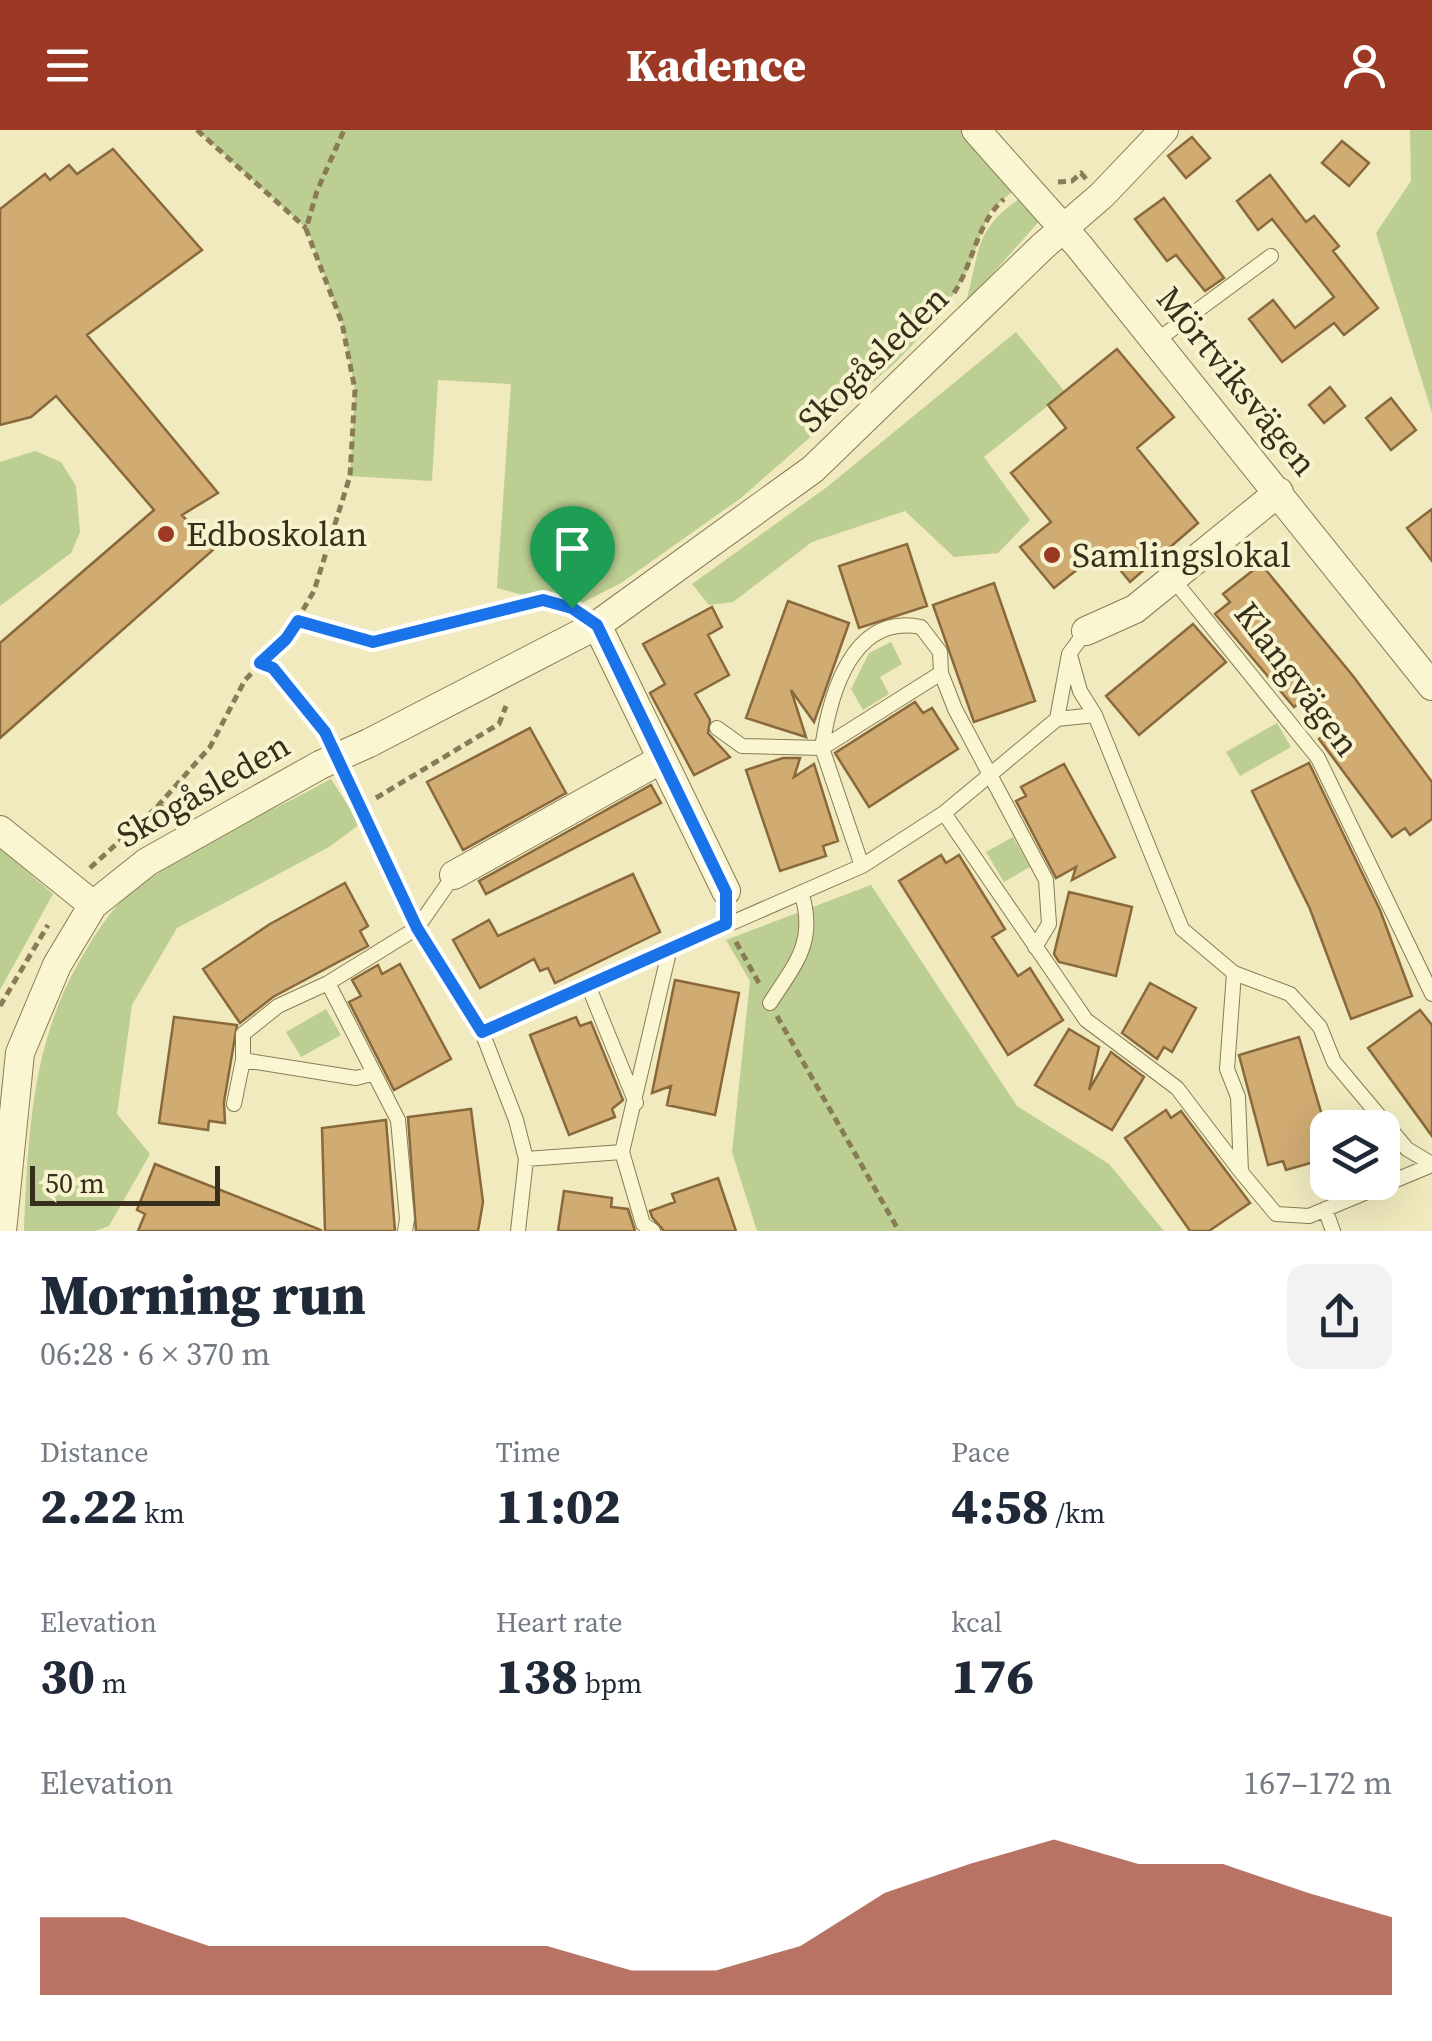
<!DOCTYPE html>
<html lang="en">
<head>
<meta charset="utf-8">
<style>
  body { margin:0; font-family:"Source Serif 4",serif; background:#f2f2f3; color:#1f2937; height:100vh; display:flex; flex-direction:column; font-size:38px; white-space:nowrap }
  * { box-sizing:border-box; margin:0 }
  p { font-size:32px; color:#747a83 }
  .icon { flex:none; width:55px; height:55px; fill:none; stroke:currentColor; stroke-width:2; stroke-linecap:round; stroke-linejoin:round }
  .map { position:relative; height:1101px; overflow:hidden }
  .sheet { display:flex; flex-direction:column; background:#fff; flex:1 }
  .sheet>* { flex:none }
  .tools { position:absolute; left:1310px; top:980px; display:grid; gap:20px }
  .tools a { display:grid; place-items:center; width:90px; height:90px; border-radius:20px; background:#fff; box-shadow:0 10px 40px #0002; font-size:50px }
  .scale { position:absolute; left:30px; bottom:25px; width:190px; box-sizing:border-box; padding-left:10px; border:5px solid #382e1c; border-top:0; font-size:28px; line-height:35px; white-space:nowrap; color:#382e1c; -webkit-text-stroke:8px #f7f3ce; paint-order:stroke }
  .pin { position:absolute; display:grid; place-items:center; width:85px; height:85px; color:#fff; margin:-102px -42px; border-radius:50% 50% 50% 0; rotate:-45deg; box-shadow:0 0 10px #0007 }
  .pin .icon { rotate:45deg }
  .round { display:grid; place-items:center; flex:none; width:105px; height:105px; border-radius:20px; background:#f2f2f3 }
  .head { display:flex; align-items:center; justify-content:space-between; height:170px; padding:0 40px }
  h1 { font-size:55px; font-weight:800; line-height:75px }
  .metrics { display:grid; grid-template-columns:repeat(3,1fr); gap:15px; height:170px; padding:10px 40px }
  .metrics div { display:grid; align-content:center }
  .metrics b { font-size:50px; font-weight:800 }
  .metrics small { font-size:28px; font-weight:400 }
  .metrics p { font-size:28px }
  .chart { height:280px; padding:20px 40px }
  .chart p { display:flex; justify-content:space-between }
  .chart svg { width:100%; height:180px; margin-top:10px; fill:#9b3924; opacity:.7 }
  header { display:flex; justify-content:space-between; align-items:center; height:130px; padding:0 40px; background:#9b3924; color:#fff; font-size:45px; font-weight:800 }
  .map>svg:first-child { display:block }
  .green { fill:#bcce92 }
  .building { fill:#d0ab72; stroke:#89693b; stroke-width:2.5 }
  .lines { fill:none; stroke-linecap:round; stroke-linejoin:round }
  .lane-casing { stroke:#897b56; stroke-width:16 }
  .street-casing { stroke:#897b56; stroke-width:30 }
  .path { stroke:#897b56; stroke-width:5; stroke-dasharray:8 5; stroke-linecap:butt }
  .lane { stroke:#faf6d2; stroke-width:14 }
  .street { stroke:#faf6d2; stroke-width:28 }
  .street-bridge-casing { stroke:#897b56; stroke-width:30; stroke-linecap:butt }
  .street-bridge { stroke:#faf6d2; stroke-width:28 }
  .route-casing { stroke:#fff; stroke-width:20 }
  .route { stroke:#1a73e8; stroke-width:12 }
  .poi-dot { fill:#9b3924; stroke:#f7f3ce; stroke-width:4 }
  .labels { text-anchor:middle; stroke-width:8; stroke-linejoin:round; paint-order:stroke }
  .street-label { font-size:35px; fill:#382e1c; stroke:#f7f3ce }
  .poi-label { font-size:35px; fill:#382e1c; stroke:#f7f3ce; text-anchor:start }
</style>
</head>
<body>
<header><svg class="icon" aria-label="menu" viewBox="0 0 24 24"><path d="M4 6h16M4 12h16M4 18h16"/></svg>Kadence<svg class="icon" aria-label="person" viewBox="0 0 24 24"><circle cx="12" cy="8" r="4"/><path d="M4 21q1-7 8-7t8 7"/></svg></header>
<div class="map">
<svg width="1432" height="1101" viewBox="0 0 1432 1101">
  <rect width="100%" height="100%" fill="#f0eabe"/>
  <path class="green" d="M 197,0 L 976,0 L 1021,54 L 990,81 L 966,144 L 940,186 L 896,232 L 741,368 L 621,453 L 572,478 L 497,458 L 511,254 L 438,250 L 432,351 L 350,346 L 355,260 L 342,193 L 307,99 Z
    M 1410,0 L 1432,0 L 1432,283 L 1376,103 L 1411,51 Z
    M 1022,67 L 1042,88 L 965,175 C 981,121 972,101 1022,67 Z
    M 1016,202 L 1065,262 L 984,327 L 1030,390 L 998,423 L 954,427 L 905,381 L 812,412 L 733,472 L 709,475 L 692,454 L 827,357 Z
    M 35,321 L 61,332 L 76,356 L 80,402 L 71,423 L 0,476 L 0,332 Z
    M 891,512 L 902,534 L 880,547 L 889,564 L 863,580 L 851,559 L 869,523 Z
    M 1277,593 L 1291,617 L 1240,646 L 1226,622 Z
    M 331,649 L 360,694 L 329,717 L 177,798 L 132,875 L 117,984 L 150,1024 L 109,1096 L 95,1101 L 24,1101 C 28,1003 32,907 85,822 C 96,803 110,781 126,767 C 185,718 264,686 331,649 Z
    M 1013,707 L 1030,737 L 1004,752 L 986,722 Z
    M 0,718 L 53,764 L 0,860 Z
    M 871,755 L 1017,976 L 1109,1034 L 1164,1101 L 757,1101 L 732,1022 L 750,851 L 726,810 Z
    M 326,879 L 341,905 L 301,927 L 286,902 Z"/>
  <path class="building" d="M 1192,7 L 1210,28 L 1186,48 L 1168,26 Z
    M 1342,11 L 1369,33 L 1349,56 L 1322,33 Z
    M 113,19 L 202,120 L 87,205 L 218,363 L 182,385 L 213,420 L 0,608 L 0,513 L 154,380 L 56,266 L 31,287 L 0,295 L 0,79 L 45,44 L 50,50 L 69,35 L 77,44 Z
    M 1270,45 L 1306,92 L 1314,86 L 1339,116 L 1333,121 L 1378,178 L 1344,205 L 1334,193 L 1282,232 L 1249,189 L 1273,170 L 1295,198 L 1334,167 L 1272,89 L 1258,100 L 1237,71 Z
    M 1164,68 L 1224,148 L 1205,161 L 1176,125 L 1167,131 L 1135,89 Z
    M 1117,219 L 1174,287 L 1137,318 L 1198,393 L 1130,452 L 1103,419 L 1054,458 L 1020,417 L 1051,392 L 1011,343 L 1066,298 L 1048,275 Z
    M 1330,257 L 1345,276 L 1324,293 L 1309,275 Z
    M 1391,268 L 1416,300 L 1391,320 L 1366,288 Z
    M 1432,379 L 1432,431 L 1407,398 Z
    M 907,414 L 927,476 L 859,498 L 839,436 Z
    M 1261,434 L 1353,546 L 1432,652 L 1432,689 L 1410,705 L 1405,698 L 1392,707 L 1319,609 L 1333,598 L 1307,567 L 1294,577 L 1215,484 L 1230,472 L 1223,464 Z
    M 994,453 L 1035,571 L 974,592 L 933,475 Z
    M 788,471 L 849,493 L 814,592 L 791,560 L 806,607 L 746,588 Z
    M 712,477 L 722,497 L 708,505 L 729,545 L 695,564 L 710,590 L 708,603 L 730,627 L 694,645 L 650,563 L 665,554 L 643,514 Z
    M 1193,494 L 1226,532 L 1139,605 L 1106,566 Z
    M 915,572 L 923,583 L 932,578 L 958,619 L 869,677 L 835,623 Z
    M 530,598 L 566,663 L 463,720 L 427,652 Z
    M 783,628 L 800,628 L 794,647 L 814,634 L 838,711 L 823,716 L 826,726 L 780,741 L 746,640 Z
    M 1309,633 L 1380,780 L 1412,866 L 1351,889 L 1310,779 L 1252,661 Z
    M 1064,634 L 1115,727 L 1072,750 L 1076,737 L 1056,748 L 1016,671 L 1026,666 L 1021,657 Z
    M 651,655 L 661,673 L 486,764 L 479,751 Z
    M 941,725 L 946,733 L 959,725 L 1005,799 L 992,807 L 1018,846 L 1030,838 L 1063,890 L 1008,925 L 899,751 Z
    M 633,744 L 660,802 L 555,853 L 548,838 L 540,841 L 534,829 L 480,858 L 453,810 L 489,790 L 498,806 Z
    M 345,753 L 368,796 L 360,801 L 368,816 L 273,867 L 240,893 L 203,839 L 270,794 Z
    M 1069,762 L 1132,777 L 1116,846 L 1059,832 L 1054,824 Z
    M 400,834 L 451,929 L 394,960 L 349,872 L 361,866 L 352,850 L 378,835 L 382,844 Z
    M 675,850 L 739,863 L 715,985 L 667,975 L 671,956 L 652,963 Z
    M 1150,853 L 1196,878 L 1172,922 L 1164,917 L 1157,929 L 1122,903 Z
    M 1420,880 L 1432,895 L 1432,1006 L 1368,918 Z
    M 174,887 L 237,895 L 224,972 L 225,993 L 209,991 L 208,1000 L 159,993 Z
    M 576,887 L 580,896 L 591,892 L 623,970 L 612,979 L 615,987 L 569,1005 L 530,905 Z
    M 1069,899 L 1099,917 L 1089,960 L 1111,922 L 1144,947 L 1112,1000 L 1035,955 Z
    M 1299,907 L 1328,1006 L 1328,1028 L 1286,1040 L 1283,1031 L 1268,1035 L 1239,925 Z
    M 471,979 L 483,1072 L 478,1101 L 416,1101 L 408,987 Z
    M 1166,980 L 1171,988 L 1181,981 L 1250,1073 L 1209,1101 L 1190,1101 L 1125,1008 Z
    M 386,990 L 395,1101 L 325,1101 L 322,998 Z
    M 155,1034 L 321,1100 L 321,1101 L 138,1101 L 145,1084 L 137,1080 Z
    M 718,1048 L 736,1101 L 664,1101 L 652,1087 L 650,1081 L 675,1072 L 672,1064 Z
    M 564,1061 L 612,1068 L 611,1077 L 628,1079 L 635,1101 L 558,1101 Z"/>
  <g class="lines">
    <defs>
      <path id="lane" d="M 1156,211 L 1271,126
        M 1173,449 L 1318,628 L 1432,864
        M 373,512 L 543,469 L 572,478 L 597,495
        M 1070,525 L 1080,561 L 1095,585 L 1182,799 L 1234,843 L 1290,864 L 1320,897 L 1334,932 L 1407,1019 L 1432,1034
        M 1057,589 L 1095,585
        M 717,598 L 742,616 L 822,618 L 941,543
        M 362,681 L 417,798 L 482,902 L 516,990 L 526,1029 L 518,1101
        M 944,683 L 1086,890 L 1177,958 L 1241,1042
        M 1035,817 L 1049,794 L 1046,750 L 955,579 L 941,543 L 940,522 L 921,497 C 852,483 830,564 822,618 L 862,736 L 944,683 L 1057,589 L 1069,524 L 1086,501
        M 1234,843 L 1227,939 L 1238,967 L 1241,1042 L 1276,1084 L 1309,1086 L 1432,1035
        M 328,853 L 398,990 L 407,1089 L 405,1101
        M 588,855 L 636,973
        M 770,873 C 795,834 816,813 802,765
        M 482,902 L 862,736
        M 243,930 L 356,948 L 372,944
        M 234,974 L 243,930 L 243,904 L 278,876 L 328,853 L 417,798 L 454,745
        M 526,1029 L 622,1022
        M 1325,1079 L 1333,1101
        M 653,1101 L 643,1094 L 622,1022 L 670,818"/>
      <path id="street" d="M 976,0 L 1079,116 L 1432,556
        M 597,495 L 726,761
        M 1086,501 L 1135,479 L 1279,362
        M 369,613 L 597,495 L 813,339 L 1043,116 L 1102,65 L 1164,0
        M 0,700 L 93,775
        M 454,745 L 662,629
        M 2,1101 L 20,923 L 57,835 L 93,775 L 147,732 L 320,635"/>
    </defs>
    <use href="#lane" class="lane-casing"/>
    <use href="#street" class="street-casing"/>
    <path class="path" d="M 197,0 L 306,98
      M 1058,52 L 1072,51 L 1081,43 L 1086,49
      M 954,163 C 974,132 976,94 1004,69
      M 298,491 L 358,508
      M 260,533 L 273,538 L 327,606
      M 376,668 L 499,594 L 506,576
      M 156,678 L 182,676 L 255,639
      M 90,738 L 156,678 L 210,617 L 245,550 L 286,509 L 314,461 L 350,346 L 355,260 L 342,193 L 306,99 L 317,61 L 344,0
      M 736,812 L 760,855
      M 0,876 L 48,795
      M 777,886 L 899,1101"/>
    <use href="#lane" class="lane"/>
    <use href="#street" class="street"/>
    <defs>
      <path id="street-bridge" d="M 320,635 L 369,613"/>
    </defs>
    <use href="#street-bridge" class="street-bridge-casing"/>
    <use href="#street-bridge" class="street-bridge"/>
  </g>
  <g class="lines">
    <defs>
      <path id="route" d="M 543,470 L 572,478 L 597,495 L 726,762 L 726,794 L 482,902 L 417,798 L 325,602 L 273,538 L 260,533 L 286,509 L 298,491 L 373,512 Z"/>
    </defs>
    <use href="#route" class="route-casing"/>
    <use href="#route" class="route"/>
  </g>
  <g class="poi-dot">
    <circle cx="166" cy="404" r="10"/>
    <circle cx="1052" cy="425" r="10"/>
  </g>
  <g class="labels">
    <g class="street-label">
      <text transform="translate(873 229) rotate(-44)" y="12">Skogåsleden</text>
      <text transform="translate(1237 251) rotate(51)" y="12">Mörtviksvägen</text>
      <text transform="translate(1297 549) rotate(53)" y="12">Klangvägen</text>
      <text transform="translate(203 660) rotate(-30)" y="12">Skogåsleden</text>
    </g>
    <g class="poi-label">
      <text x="186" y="416">Edboskolan</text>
      <text x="1072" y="437">Samlingslokal</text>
    </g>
  </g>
</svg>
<div class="tools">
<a><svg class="icon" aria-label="layers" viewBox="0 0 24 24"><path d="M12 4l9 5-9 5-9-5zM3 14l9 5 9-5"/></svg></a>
</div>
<div class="scale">50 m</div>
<div class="pin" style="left:572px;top:478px;background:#1e9e55"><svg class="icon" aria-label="arrive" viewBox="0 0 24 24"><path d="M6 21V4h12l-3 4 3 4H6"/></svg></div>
</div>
<section class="sheet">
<div class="head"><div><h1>Morning run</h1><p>06:28 · 6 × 370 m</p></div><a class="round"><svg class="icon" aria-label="share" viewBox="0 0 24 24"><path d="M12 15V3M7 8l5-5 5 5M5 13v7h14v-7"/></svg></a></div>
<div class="metrics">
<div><p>Distance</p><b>2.22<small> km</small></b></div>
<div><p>Time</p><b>11:02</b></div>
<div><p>Pace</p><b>4:58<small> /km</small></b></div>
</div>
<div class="metrics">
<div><p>Elevation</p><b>30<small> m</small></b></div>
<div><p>Heart rate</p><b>138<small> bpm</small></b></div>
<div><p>kcal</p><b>176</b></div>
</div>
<div class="chart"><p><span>Elevation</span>167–172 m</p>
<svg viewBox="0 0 160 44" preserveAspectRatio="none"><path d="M0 44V25L10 25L20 32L30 32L40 32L50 32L60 32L70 38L80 38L90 32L100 19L110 12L120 6L130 12L140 12L150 19L160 25V44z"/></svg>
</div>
</section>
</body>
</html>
